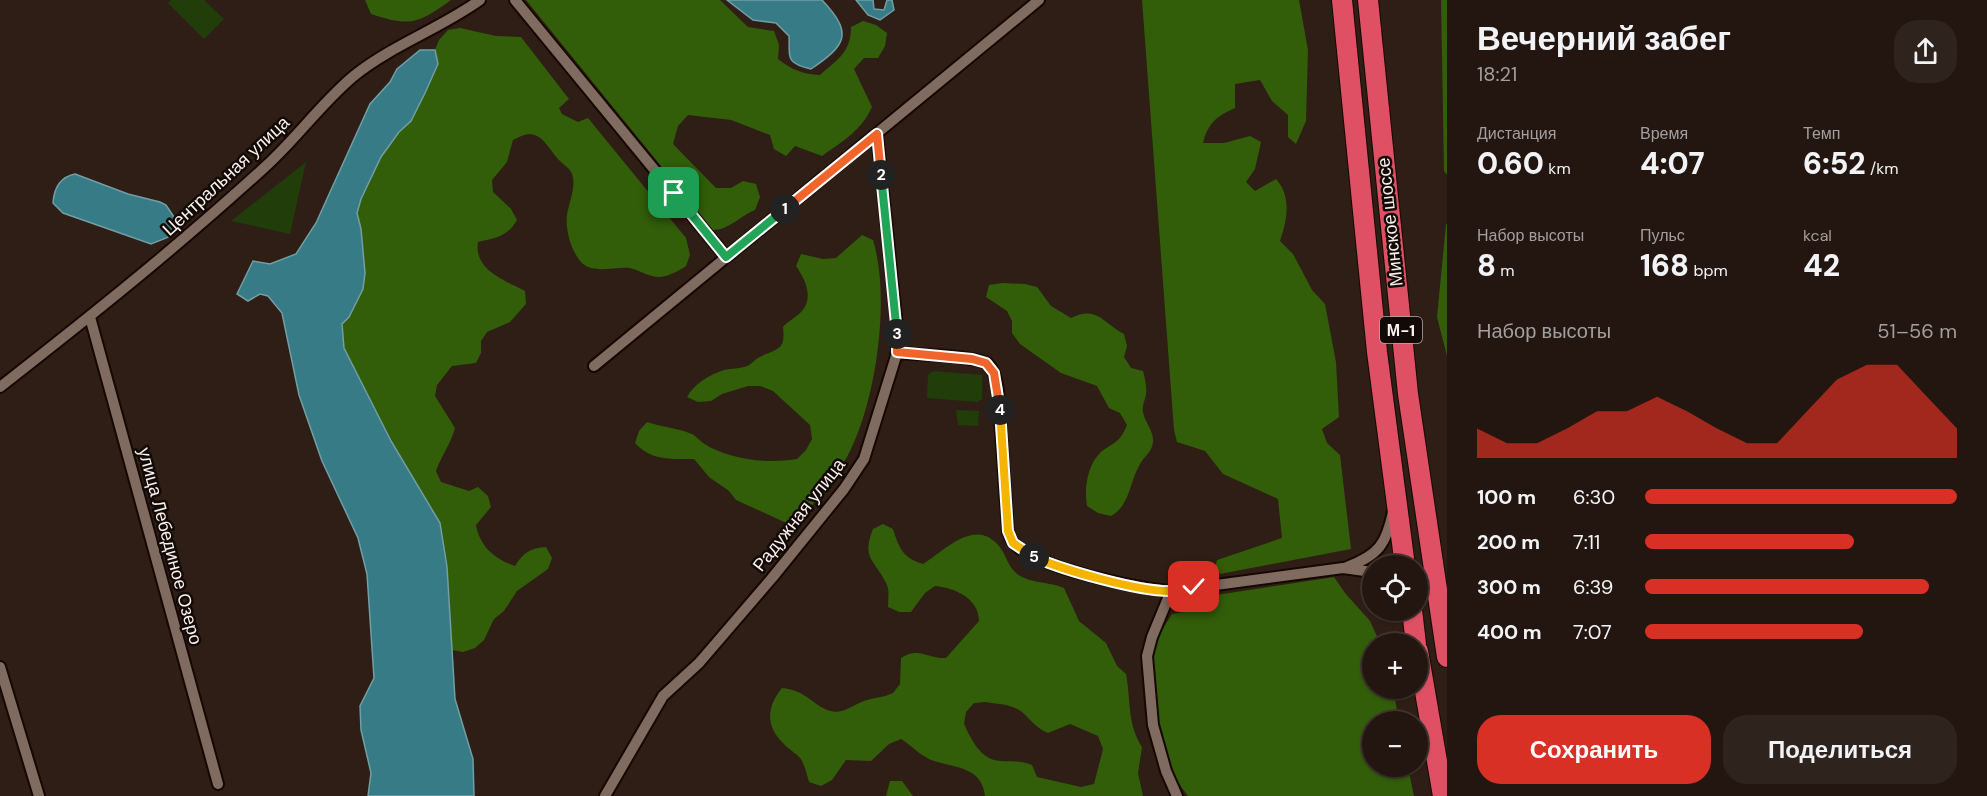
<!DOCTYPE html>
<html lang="ru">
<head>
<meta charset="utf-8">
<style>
  body { margin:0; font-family:"DM Sans",sans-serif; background:#2f231e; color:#f1f3f6; height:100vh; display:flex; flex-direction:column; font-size:22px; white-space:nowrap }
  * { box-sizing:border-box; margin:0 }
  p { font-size:20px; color:#a39f9f }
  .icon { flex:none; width:33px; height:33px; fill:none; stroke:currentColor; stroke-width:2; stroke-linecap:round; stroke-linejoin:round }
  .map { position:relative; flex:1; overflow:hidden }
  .sheet { display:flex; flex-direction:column; background:#231610; width:540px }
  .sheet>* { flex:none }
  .fabs { position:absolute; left:1362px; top:555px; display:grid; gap:12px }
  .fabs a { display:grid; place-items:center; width:66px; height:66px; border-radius:50%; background:#231610; box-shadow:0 2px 4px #0004,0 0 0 2px #403530; font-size:30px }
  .pin { position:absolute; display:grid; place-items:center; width:51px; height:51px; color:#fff; margin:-26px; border-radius:12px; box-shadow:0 3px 9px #0006 }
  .km { position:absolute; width:30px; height:30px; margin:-15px; border-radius:50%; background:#222; color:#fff; font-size:16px; line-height:30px; text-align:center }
  .round { display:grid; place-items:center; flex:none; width:63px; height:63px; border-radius:24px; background:#2f231e }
  .summary { display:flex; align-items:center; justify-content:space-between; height:102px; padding:0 30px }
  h1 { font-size:33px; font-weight:800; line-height:45px }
  .metrics { display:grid; grid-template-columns:repeat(3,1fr); gap:9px; height:102px; padding:6px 30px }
  .metrics div { display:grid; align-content:center }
  .metrics b { font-size:30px; font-weight:800 }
  .metrics small { font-size:16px; font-weight:400 }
  .metrics p { font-size:16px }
  .chart { height:168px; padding:12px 30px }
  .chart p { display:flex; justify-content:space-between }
  .chart svg { width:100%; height:108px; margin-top:6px; fill:#d93025; opacity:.7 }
  .button { display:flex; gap:12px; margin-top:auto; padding:12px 30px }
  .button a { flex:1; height:69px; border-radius:24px; background:#d93025; color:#fff; font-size:24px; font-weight:800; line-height:69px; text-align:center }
  .button a+a { background:#2f231e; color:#f1f3f6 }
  ul { padding:0 30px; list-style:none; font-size:20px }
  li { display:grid; grid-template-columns:96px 72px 1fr; align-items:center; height:45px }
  li i { height:15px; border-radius:8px; background:#d93025 }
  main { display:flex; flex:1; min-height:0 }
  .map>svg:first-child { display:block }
  .green { fill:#213d0a }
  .forest { fill:#325d09; fill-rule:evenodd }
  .water { fill:#367b86; stroke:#729ea4; stroke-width:1.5 }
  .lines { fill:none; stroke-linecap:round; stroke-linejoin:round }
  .street-casing { stroke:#160702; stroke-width:14 }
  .highway-casing { stroke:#160702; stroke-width:22 }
  .street { stroke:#806b60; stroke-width:10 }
  .highway { stroke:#e05064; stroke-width:20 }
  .split-1-casing { stroke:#fff; stroke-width:12 }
  .split-2-casing { stroke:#fff; stroke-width:12 }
  .split-3-casing { stroke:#fff; stroke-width:12 }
  .split-4-casing { stroke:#fff; stroke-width:12 }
  .split-5-casing { stroke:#fff; stroke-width:12 }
  .split-6-casing { stroke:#fff; stroke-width:12 }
  .split-1 { stroke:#22a559; stroke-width:8 }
  .split-2 { stroke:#f0652b; stroke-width:8 }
  .split-3 { stroke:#22a559; stroke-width:8 }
  .split-4 { stroke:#f0652b; stroke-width:8 }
  .split-5 { stroke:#f5b400; stroke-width:8 }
  .split-6 { stroke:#f5b400; stroke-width:8 }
  .labels { text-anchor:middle; stroke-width:5; stroke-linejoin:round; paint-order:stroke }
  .shield { fill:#110a06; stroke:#b6aca6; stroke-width:1.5 }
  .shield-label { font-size:16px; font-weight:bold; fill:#fdf1eb }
  .street-label { font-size:18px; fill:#fdf1eb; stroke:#110a06 }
</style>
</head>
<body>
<main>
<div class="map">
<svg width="1447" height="796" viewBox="0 0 1447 796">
  <rect width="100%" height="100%" fill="#2f1e15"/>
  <path class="green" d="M 171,0 L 204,0 L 224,19 L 204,39 L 168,3 Z
    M 306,162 L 290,234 L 231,221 Z
    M 933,371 L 982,375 L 982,399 L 977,402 L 927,398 L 928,375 Z
    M 956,410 L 979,411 L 978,426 L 958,425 Z"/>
  <path class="forest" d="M 365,0 L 451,0 C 418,24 410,27 371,14 Z
    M 526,0 L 720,0 L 748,27 L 774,31 L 779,45 L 778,59 C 792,70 803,74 820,75 C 838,59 851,52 851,27 L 863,21 L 876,25 L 887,33 L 885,46 L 878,58 L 864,58 L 854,69 L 872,107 C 861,131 843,141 822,156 L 795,146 L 786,156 L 774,149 L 770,135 L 731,120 L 688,115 L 678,126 L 673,144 L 716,188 L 731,188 L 743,181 L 756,184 L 760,197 L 755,210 C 740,216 729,230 713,230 Z
    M 1142,0 L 1299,0 L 1308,50 L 1306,121 L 1296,144 L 1288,137 L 1288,115 L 1272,101 L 1260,80 L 1235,84 L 1235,108 C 1217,116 1208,123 1203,143 L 1224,143 L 1250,136 L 1261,142 L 1255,169 L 1246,182 L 1255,191 L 1276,179 C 1292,197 1287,220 1280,241 L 1293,254 L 1312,290 L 1325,304 L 1336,362 L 1339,417 L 1322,429 L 1327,443 L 1340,455 L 1351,549 L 1220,574 L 1215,568 L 1217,560 L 1282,538 L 1278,499 L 1223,474 L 1205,451 L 1177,442 L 1174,430 Z
    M 1441,0 L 1447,0 L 1447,175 L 1444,171 Z
    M 460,28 L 496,36 L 521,37 L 569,99 L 559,108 L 562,114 L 578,122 L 588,118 L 686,238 L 690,255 L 686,266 C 677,272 663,280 652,276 C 644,274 638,270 630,268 C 615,266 593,275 581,262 C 571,251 565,229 567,215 C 569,203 575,190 573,178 C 572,169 566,167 560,161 C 544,144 540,124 513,140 L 507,162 L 492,180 L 493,192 L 511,209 L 517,220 C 507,237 496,238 478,242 C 474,270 504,280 525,291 L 526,304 L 510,322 L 487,332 L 481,341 L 481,353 L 476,363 L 452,366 L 437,385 L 435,396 L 455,428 C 451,444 441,456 436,471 L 441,482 L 469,491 L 478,487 L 488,496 L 491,507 L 476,525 C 480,547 495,559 515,566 C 523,553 530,548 546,547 L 552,558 L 548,569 L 517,591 L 504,611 L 494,619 L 484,640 L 475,648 L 463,652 L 452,650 L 447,567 L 440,523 L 391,441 L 344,348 L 342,324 L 349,317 L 363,289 L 365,273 L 361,229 L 357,213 L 361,199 L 381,157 L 399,132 L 411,121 L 425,93 L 438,65 L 435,50 L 439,40 L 448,30 Z
    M 1446,224 L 1447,224 L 1447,356 L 1437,317 Z
    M 862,235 L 873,240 C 891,298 876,404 847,457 C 834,480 816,500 800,520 L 793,526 L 736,500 L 729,491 L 709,477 L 694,459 C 670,459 652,461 635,443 L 639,431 L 647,422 C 662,427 678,428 692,434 C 696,436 699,440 703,443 C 729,460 768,464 797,459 L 806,450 L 812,439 L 810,425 L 773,391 L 760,386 L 748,386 L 722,394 L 711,401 L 698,402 L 687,397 C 694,384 709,375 724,370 C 731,368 740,369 747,366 C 751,365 754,360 758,358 C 776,348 786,352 783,327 C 789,320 797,317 802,311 C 814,297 805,279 796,266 L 801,254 L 823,259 L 836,258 Z
    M 1002,283 L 1025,284 L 1037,287 L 1051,306 L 1071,318 C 1097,305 1103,323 1124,334 L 1127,346 L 1124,357 L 1131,368 L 1143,371 C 1145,379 1147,386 1146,394 C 1145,401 1142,405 1143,412 C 1145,423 1154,431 1153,442 C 1152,453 1143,457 1139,466 C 1129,484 1130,505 1111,516 L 1098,513 L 1087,506 C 1084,489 1087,465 1101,452 C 1115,441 1119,444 1127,425 L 1120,413 L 1109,408 L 1097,386 L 1061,373 L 1020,344 L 1012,333 L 1012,321 L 1007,311 L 986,297 L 989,285 Z
    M 883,524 L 893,529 C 899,548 903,558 923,564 C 945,551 974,517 999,546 C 1006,554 1007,565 1016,573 C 1029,584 1048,581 1064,588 L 1079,621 L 1106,643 L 1117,666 L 1126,674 C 1131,699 1127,724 1142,747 L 1138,773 L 1143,796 L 985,796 C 982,767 956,768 934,761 C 922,757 912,746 901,739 L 889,744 L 871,761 L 846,760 L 832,780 L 821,786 L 809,782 C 807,775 805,766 801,759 C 796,753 788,749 783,743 C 765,726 767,706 782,688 C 804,691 806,698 823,708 C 843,719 853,702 871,699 C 879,697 885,697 893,693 L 900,684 L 901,658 C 920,646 927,659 946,658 L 979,621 C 979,599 956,588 935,586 L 925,593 L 911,612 L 899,612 L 888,607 C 888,599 890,590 886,583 C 875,560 861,559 873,529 ZM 985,702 C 997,704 1012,704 1022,712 C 1031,720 1036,728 1048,733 L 1070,724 L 1098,736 L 1103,749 L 1094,784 L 1081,787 L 1037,777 L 1032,765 C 1018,759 1008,763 994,760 C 979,756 970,737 964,724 L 966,712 L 974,703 Z
    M 1334,577 L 1345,593 L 1370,621 L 1380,643 L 1372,644 L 1372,688 L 1393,689 L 1399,721 L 1372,722 L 1372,766 L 1408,767 L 1414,796 L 1188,796 C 1163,764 1158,736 1154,697 C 1153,681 1151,666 1154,651 C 1157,637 1165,625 1172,614 L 1191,611 L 1216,595 Z
    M 890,781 L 902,781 L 913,796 L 886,796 Z"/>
  <path class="water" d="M 727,0 L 822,0 C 854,34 846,45 811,69 C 785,63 790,58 789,36 L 776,23 L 753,20 Z
    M 856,0 L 873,0 L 874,9 L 884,10 L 887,0 L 892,0 L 894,10 L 880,20 L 868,15 Z
    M 420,50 L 435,50 L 438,64 L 425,93 L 411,121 L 399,132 L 381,157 L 361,199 L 357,213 L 361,229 L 365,273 L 363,289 L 349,317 L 342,324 L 344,348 L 391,441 L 440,523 L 447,567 L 455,699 L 473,759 L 474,796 L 368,796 L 371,773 L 361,730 L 360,706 L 374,678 L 367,574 L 358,538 L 322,461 L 299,395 L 282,313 L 268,296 L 260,294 L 248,301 L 237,294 L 253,261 L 270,264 L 296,254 L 316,223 L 370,104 L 390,82 L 397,69 Z
    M 75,174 L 128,194 L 160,202 L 166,205 L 174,217 L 171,236 L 151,244 L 63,213 L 53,203 C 54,188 60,177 75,174 Z"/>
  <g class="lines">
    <defs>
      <path id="street" d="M 515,0 L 726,257
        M 90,317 L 218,784
        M 897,353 C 914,354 977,356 988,364 C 995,371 996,381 998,390 L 1008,531 C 1009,535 1011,540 1014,543 C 1035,568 1137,588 1171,591 L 1343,568 L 1372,572
        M 594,366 L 1039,0
        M 0,387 C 91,316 181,244 266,166 C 297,138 324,100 355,75 C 393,45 441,28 480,0
        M 1347,567 C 1379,555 1386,544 1393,512
        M 1171,591 L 1152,637 L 1147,656 L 1153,725 L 1166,771 L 1177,796
        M 0,667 L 39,796
        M 605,796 L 663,696 L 699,663 L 772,578 L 844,489 L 864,459 L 897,353 L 897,327 L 877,134"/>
      <path id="highway" d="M 1342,0 L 1377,352 L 1405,566
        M 1368,0 L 1408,394 L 1447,657
        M 1412,610 L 1416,644
        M 1418,651 L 1443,796"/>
    </defs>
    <use href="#street" class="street-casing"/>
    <use href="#highway" class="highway-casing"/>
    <use href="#street" class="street"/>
    <use href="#highway" class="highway"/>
  </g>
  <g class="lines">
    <defs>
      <path id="split-1" d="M 674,193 L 726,257 L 785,209"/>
      <path id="split-2" d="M 785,209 L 877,134 L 881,175"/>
      <path id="split-3" d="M 881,175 L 897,334"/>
      <path id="split-4" d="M 897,334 L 897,352 L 972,359 L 986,363 L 994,373 L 1000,410"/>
      <path id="split-5" d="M 1000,410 L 1008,531 L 1013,543 L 1034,557"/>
      <path id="split-6" d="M 1034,557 C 1063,570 1140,592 1171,591 C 1178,591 1186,589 1194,587"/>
    </defs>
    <use href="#split-1" class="split-1-casing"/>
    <use href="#split-2" class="split-2-casing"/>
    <use href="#split-3" class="split-3-casing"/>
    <use href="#split-4" class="split-4-casing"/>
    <use href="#split-5" class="split-5-casing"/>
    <use href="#split-6" class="split-6-casing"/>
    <use href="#split-1" class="split-1"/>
    <use href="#split-2" class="split-2"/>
    <use href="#split-3" class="split-3"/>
    <use href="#split-4" class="split-4"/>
    <use href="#split-5" class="split-5"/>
    <use href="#split-6" class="split-6"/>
  </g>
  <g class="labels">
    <rect class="shield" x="1380" y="317" width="42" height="26" rx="4.5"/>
    <g class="shield-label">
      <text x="1401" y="336">М-1</text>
    </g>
    <g class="street-label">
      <text transform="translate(226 176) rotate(-43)" y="6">Центральная улица</text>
      <text transform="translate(1390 222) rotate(-96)" y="6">Минское шоссе</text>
      <text transform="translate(799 515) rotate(-52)" y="6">Радужная улица</text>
      <text transform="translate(170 546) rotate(75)" y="6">улица Лебединое Озеро</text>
    </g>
  </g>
</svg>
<div class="fabs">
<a><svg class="icon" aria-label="locate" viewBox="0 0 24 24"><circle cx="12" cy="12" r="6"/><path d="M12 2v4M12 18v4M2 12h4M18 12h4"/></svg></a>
<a>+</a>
<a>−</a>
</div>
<div class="pin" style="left:674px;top:193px;background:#1e9e55"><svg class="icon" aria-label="arrive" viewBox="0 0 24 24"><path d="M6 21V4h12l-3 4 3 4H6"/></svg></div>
<div class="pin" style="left:1194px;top:587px;background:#d93025"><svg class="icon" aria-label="check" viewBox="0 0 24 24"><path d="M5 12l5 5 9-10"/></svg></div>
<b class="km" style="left:785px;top:209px">1</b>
<b class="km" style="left:881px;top:175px">2</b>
<b class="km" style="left:897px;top:334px">3</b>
<b class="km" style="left:1000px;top:410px">4</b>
<b class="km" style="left:1034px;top:557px">5</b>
</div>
<section class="sheet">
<div class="summary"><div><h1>Вечерний забег</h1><p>18:21</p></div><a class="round"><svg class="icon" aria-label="share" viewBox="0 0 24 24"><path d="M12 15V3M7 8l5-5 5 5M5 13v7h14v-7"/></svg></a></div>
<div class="metrics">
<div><p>Дистанция</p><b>0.60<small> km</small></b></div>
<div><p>Время</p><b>4:07</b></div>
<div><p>Темп</p><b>6:52<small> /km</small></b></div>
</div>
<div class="metrics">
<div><p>Набор высоты</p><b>8<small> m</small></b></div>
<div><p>Пульс</p><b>168<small> bpm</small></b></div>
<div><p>kcal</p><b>42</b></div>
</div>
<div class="chart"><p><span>Набор высоты</span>51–56 m</p>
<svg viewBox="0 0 160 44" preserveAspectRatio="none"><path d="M0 44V32L10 38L20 38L30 32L40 25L50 25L60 19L70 25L80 32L90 38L100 38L110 25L120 12L130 6L140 6L150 19L160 32V44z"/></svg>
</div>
<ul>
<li><b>100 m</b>6:30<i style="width:100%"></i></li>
<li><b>200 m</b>7:11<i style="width:67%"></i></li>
<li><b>300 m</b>6:39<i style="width:91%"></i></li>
<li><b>400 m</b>7:07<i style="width:70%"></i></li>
</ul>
<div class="button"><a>Сохранить</a><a>Поделиться</a></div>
</section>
</main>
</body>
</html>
